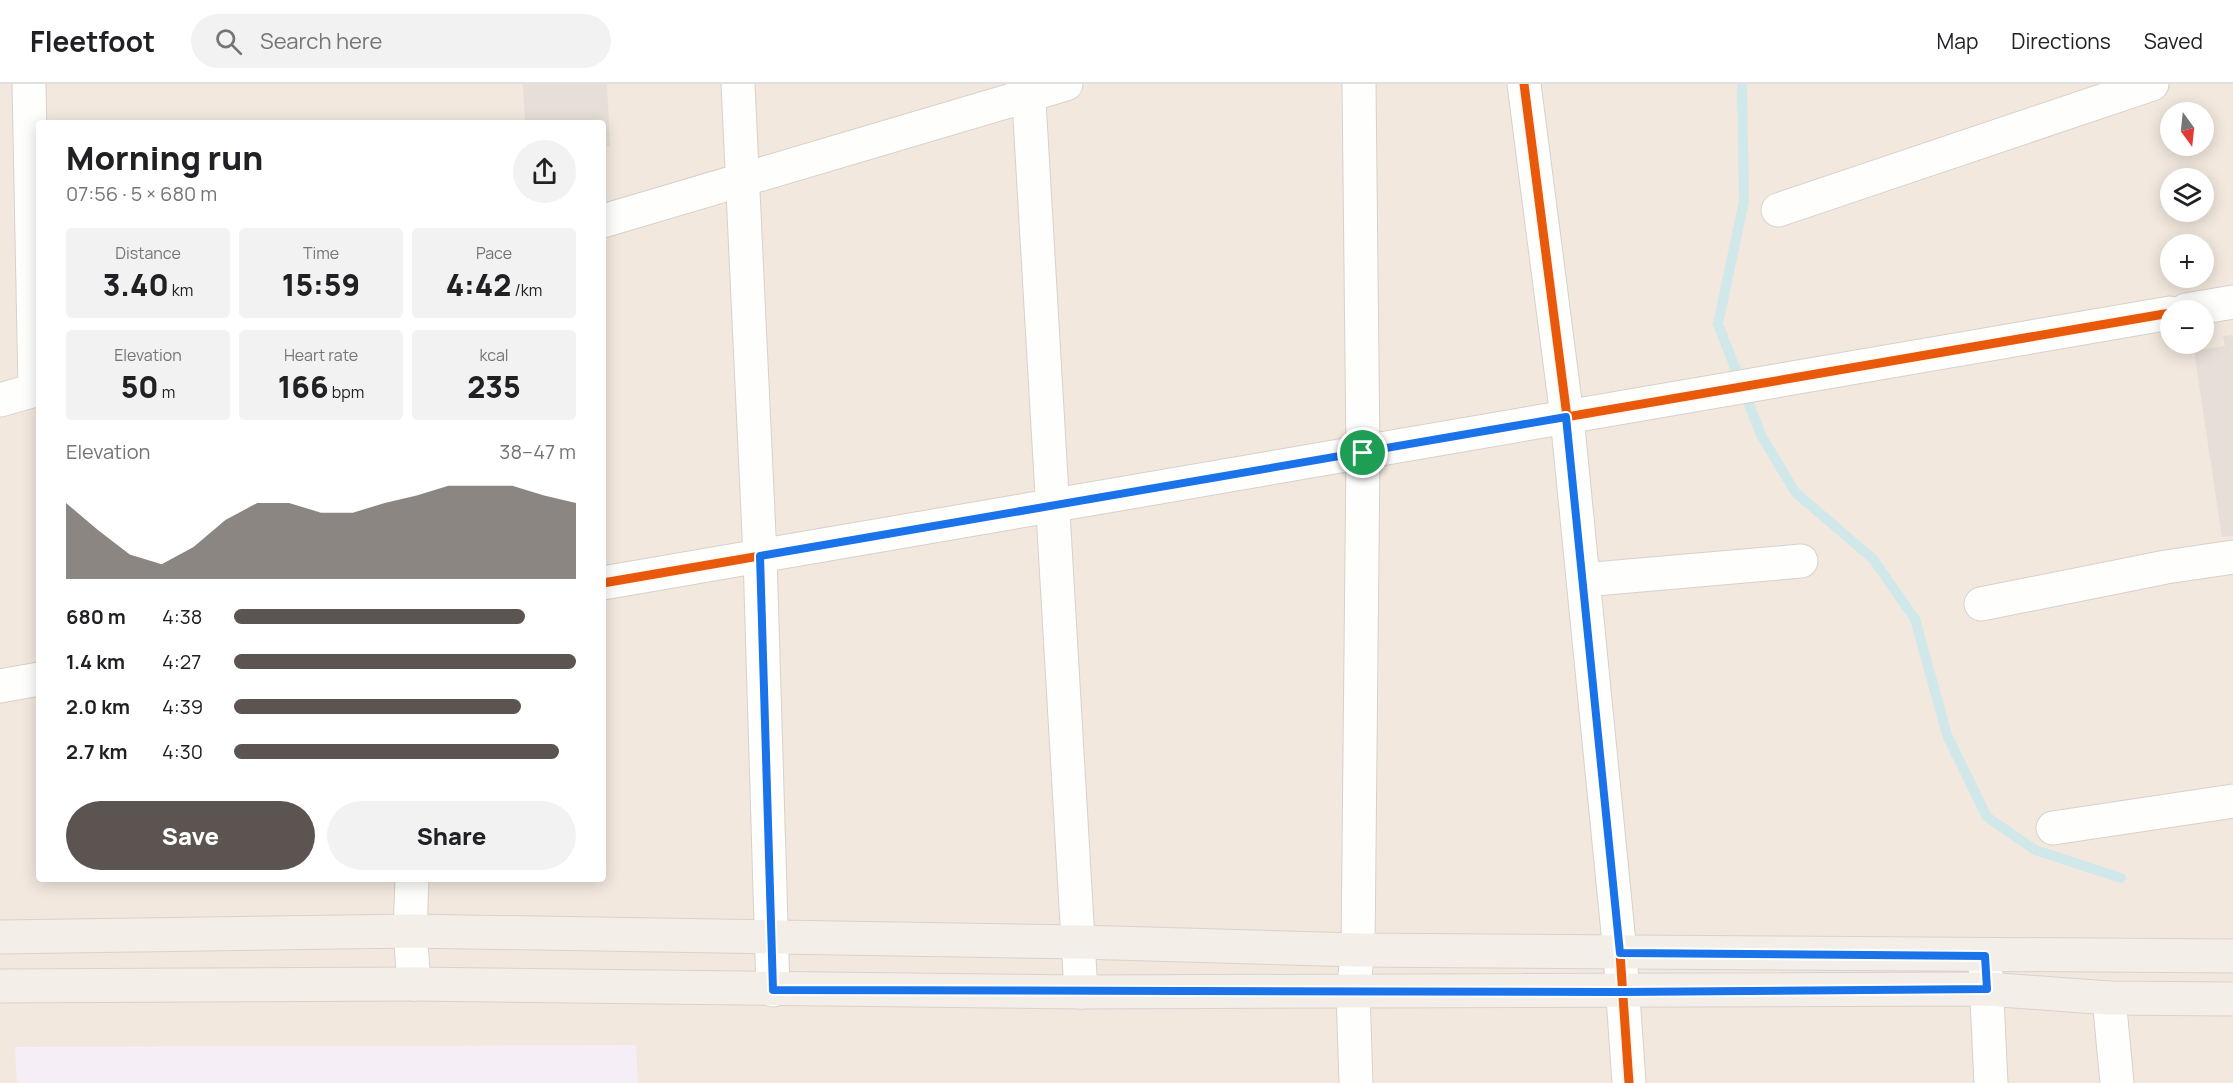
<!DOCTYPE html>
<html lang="en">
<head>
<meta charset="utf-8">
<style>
  body { margin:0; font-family:Manrope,sans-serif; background:#f2f2f2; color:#202124; height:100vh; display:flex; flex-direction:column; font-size:22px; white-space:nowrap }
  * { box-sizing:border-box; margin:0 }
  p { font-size:20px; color:#757577 }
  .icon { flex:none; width:33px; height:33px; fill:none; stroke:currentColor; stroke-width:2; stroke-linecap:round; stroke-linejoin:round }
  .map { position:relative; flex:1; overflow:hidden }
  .details { position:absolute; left:36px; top:36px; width:570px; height:762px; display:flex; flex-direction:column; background:#fff; border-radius:6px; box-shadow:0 3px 15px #0003 }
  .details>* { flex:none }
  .needle { width:39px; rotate:165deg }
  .buttons { position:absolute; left:2160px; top:18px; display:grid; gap:12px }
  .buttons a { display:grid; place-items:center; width:54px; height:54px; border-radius:50%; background:#fff; box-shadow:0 3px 15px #0003; font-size:30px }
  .pin { position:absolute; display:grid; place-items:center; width:51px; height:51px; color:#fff; margin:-26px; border:3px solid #fff; border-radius:50%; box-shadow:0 2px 6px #0007 }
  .round { display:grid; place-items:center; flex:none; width:63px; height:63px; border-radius:32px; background:#f2f2f2 }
  .headline { display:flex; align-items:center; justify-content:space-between; height:102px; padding:0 30px }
  h1 { font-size:33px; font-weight:800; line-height:45px }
  .figures { display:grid; grid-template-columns:repeat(3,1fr); gap:9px; height:102px; padding:6px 30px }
  .figures div { display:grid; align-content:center; border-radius:6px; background:#f2f2f2; text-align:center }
  .figures b { font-size:30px; font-weight:800 }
  .figures small { font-size:16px; font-weight:400 }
  .figures p { font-size:16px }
  .chart { height:168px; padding:12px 30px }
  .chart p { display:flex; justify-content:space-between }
  .chart svg { width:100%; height:108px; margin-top:6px; fill:#5c5450; opacity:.7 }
  .primary-button { display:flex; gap:12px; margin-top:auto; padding:12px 30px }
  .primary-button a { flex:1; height:69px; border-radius:36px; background:#5c5450; color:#fff; font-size:24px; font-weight:800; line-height:69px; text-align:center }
  .primary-button a+a { background:#f2f2f2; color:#202124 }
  ul { padding:0 30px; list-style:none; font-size:20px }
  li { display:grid; grid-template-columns:96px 72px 1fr; align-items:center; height:45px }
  li i { height:15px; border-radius:8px; background:#5c5450 }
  header { display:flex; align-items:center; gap:36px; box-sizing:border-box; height:84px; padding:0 30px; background:#fff; border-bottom:2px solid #e0e0e0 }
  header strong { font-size:28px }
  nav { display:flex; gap:33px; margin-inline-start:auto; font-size:21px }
  .search { width:420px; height:54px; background:#f2f2f2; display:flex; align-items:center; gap:15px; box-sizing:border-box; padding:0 21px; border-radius:33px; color:#757577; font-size:22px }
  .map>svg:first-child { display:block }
  .residential { fill:#f2e8de; fill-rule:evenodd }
  .education { fill:#f6eef6 }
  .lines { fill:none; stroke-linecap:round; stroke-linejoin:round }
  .stream { stroke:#d0e8ea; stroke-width:10 }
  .building { fill:#e6ded7 }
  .minor-casing { stroke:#d7d1cb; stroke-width:35 }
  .major-casing { stroke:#dad1cc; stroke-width:35 }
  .minor { stroke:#fefefd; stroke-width:33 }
  .major { stroke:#f3eee8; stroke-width:33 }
  .cycleway-casing { stroke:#fffaf3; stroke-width:13 }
  .cycleway { stroke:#e8590c; stroke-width:9 }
  .route-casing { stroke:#fff; stroke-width:12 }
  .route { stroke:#1a73e8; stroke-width:8 }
</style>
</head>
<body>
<header>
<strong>Fleetfoot</strong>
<div class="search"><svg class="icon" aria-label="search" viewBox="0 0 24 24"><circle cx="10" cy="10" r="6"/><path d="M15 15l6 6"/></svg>Search here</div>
<nav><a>Map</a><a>Directions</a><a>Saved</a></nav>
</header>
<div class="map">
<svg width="2233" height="999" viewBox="0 0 2233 999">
  <rect width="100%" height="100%" fill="#f9f5f0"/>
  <path class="residential" d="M 0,0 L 2233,0 L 2233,999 L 0,999 ZM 2170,28 L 2204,28 L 2204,62 L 2170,62 ZM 39,39 L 603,39 L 603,795 L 39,795 ZM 2170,94 L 2204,94 L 2204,128 L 2170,128 ZM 2170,160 L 2204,160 L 2204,194 L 2170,194 ZM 2170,226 L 2204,226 L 2204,260 L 2170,260 Z"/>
  <path class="education" d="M 636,961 L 638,999 L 17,999 L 15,963 Z"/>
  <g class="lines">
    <path class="stream" d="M 1742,0 L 1744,117 L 1718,240 L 1761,351 L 1795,408 L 1873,475 L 1915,535 L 1947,651 L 1987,733 L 2035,766 L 2121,794"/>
  </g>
  <path class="building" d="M 523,0 L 607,0 L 610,62 L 603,63 L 603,39 L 525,39 Z
    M 2233,251 L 2233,452 L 2222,453 L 2194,267 L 2225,262 L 2223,252 Z"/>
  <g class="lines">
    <defs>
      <path id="minor" d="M 29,0 L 35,306
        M 738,0 L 760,472 L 773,906
        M 1028,0 L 1081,908
        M 1524,0 L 1567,333 L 1620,869 L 1629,999
        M 1778,126 L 2152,0
        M 603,137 L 1066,0
        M 2186,226 L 2233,218
        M 0,316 L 39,305
        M 1583,496 L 1801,477
        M 603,499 L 2170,229
        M 1981,520 L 2166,483 L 2233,473
        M 0,602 L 39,595
        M 2053,744 L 2233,717
        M 412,795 L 410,847 L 414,900
        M 1985,872 L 1991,999
        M 2109,914 L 2117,999
        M 1356,999 L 1353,908 L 1358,866 L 1363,369 L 1359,0"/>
      <path id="major" d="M 0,853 L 410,847 L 1079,858 L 1358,866 L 2233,872
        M 0,902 L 414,900 L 1081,908 L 1987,905 L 2109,914 L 2233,915"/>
    </defs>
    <use href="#minor" class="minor-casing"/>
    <use href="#major" class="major-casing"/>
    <use href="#minor" class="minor"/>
    <use href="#major" class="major"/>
    <defs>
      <path id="cycleway" d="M 1524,0 L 1567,333 L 1620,869 L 1629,999
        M 603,499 L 2170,229"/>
    </defs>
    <use href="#cycleway" class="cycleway-casing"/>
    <use href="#cycleway" class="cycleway"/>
  </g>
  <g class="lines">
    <defs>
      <path id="route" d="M 1566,333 L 1620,869 L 1985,872 L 1987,905 L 1621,908 L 773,906 L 760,472 Z"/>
    </defs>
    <use href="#route" class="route-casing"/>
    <use href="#route" class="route"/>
  </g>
</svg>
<div class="buttons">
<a><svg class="needle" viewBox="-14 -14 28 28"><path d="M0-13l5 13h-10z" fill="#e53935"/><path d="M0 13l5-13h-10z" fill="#757577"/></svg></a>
<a><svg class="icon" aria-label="layers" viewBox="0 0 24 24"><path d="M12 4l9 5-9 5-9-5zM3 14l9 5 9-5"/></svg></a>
<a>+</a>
<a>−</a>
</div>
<div class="pin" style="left:1363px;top:369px;background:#1e9e55"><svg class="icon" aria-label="arrive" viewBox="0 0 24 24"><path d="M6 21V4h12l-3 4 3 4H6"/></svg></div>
<section class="details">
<div class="headline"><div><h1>Morning run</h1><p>07:56 · 5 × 680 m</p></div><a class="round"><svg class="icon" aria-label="share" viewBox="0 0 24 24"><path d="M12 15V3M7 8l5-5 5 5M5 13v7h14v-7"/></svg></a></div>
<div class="figures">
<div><p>Distance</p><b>3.40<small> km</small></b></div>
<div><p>Time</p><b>15:59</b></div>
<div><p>Pace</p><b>4:42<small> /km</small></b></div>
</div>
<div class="figures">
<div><p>Elevation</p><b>50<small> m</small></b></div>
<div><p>Heart rate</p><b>166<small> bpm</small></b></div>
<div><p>kcal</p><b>235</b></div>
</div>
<div class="chart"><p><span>Elevation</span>38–47 m</p>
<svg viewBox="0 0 160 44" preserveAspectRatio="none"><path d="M0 44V13L10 24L20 34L30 38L40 31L50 20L60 13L70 13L80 17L90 17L100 13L110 10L120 6L130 6L140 6L150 10L160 13V44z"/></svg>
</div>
<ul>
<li><b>680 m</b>4:38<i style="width:85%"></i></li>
<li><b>1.4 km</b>4:27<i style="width:100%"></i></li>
<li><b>2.0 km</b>4:39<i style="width:84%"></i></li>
<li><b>2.7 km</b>4:30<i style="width:95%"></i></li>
</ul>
<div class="primary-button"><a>Save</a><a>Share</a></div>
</section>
</div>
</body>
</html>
